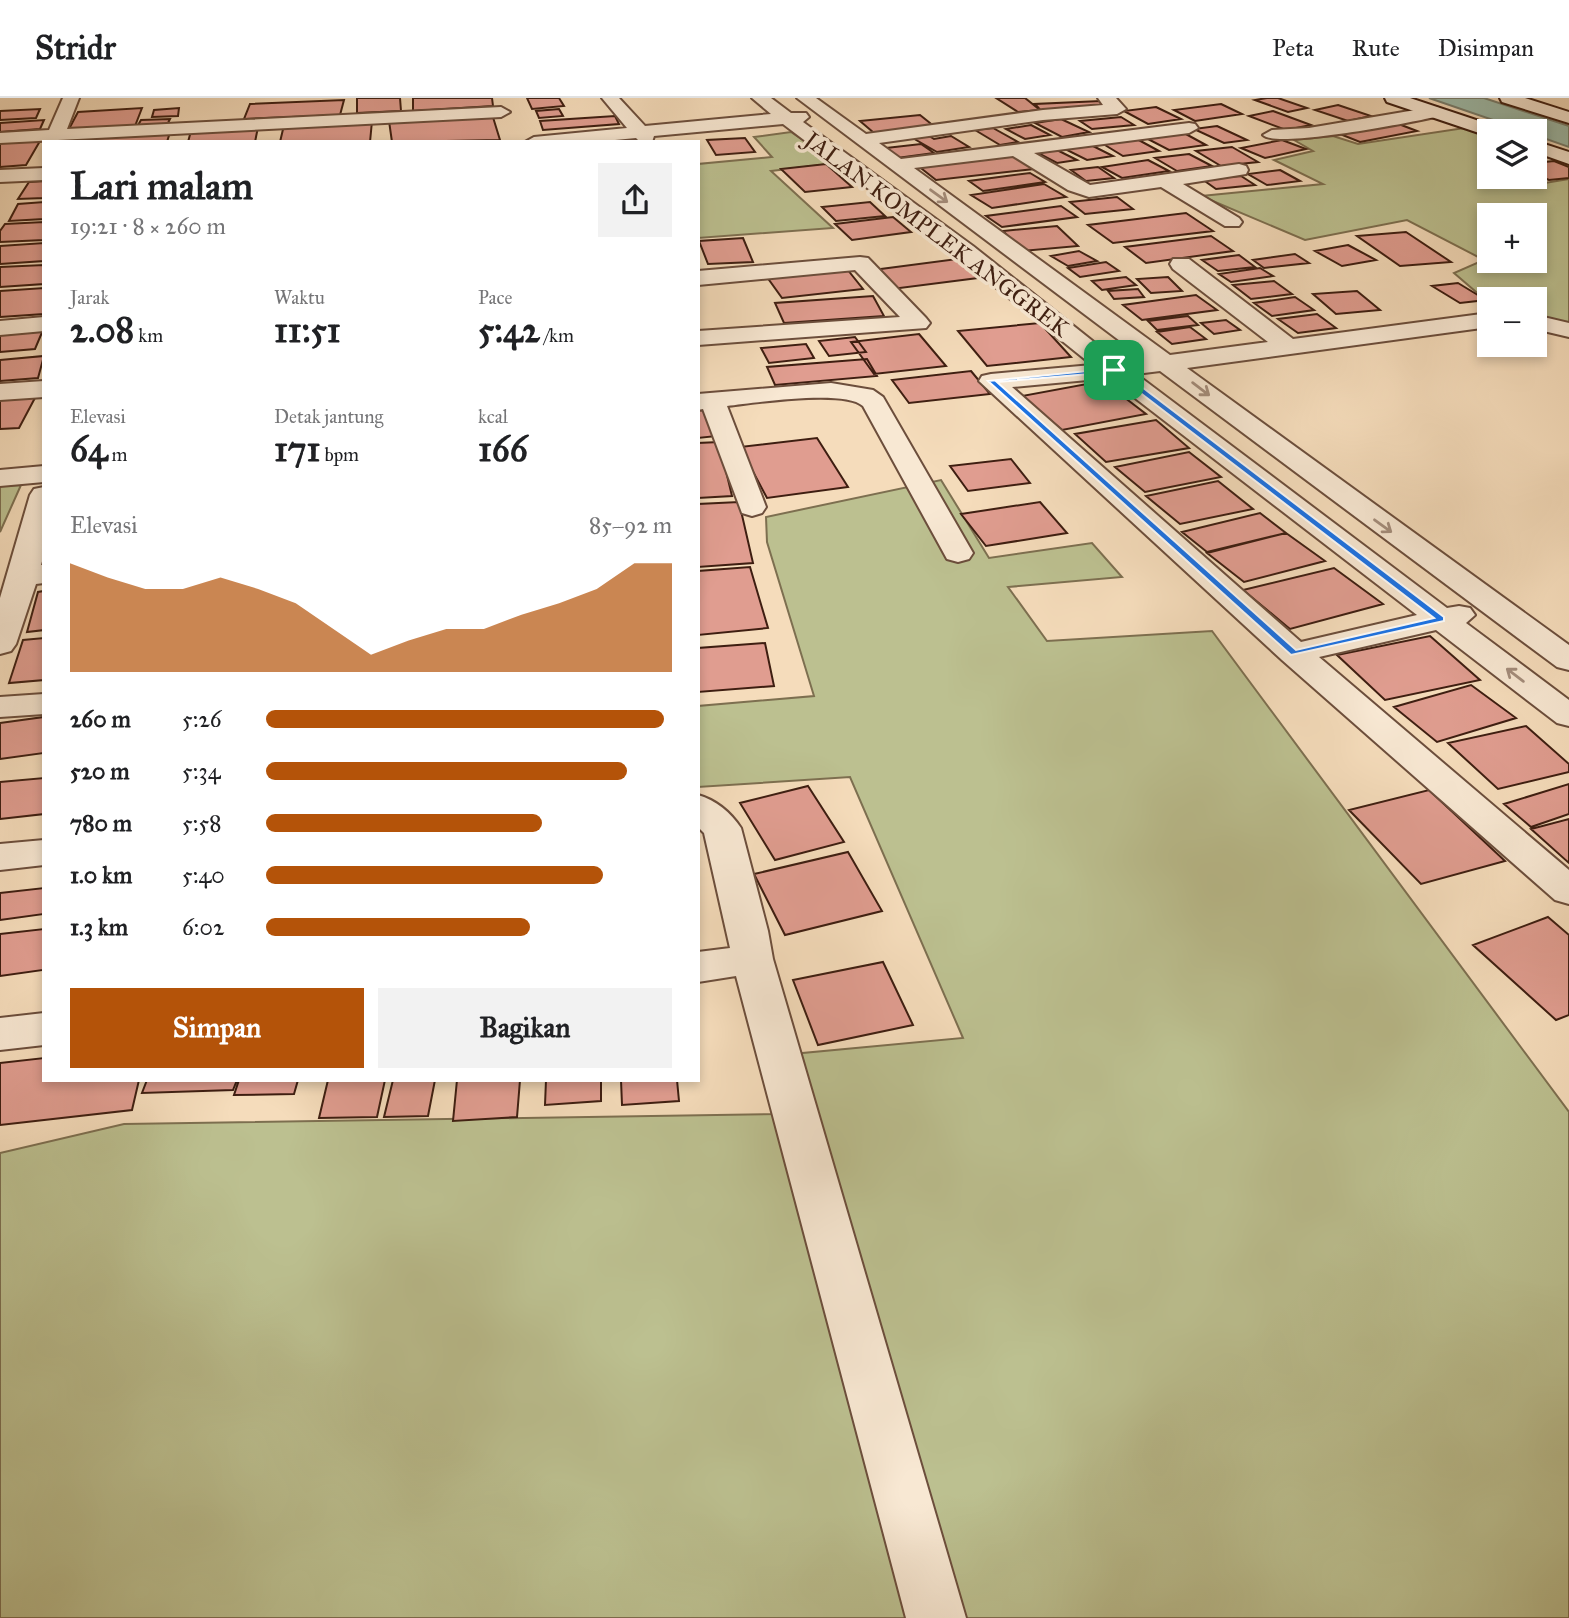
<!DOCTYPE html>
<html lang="id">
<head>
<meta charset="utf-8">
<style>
  body { margin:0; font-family:"IM FELL Great Primer",serif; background:#f2f2f2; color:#202124; height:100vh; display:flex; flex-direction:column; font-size:26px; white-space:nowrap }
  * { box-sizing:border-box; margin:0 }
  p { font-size:23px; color:#757577 }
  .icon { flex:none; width:38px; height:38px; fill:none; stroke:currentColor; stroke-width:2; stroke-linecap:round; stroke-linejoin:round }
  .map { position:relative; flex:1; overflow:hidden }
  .drawer { position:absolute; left:42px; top:42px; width:658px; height:942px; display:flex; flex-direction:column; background:#fff; border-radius:0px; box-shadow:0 4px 10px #0003 }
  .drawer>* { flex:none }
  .fabs { position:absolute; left:1477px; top:21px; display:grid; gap:14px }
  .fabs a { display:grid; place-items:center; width:70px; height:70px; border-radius:0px; background:#fff; box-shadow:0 4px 10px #0003; font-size:35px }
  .pin { position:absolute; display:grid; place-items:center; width:60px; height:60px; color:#fff; margin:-30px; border-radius:14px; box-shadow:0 4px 10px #0006 }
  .round { display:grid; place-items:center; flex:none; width:74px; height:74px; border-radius:0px; background:#f2f2f2 }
  .headline { display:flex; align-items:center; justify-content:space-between; height:119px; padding:0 28px }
  h1 { font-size:38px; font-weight:800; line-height:52px }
  .figures { display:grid; grid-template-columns:repeat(3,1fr); gap:10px; height:119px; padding:7px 28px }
  .figures div { display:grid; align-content:center }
  .figures b { font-size:35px; font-weight:800 }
  .figures small { font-size:19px; font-weight:400 }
  .figures p { font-size:19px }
  .chart { height:196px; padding:14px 28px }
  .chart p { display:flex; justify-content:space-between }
  .chart svg { width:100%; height:126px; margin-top:7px; fill:#b45309; opacity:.7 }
  .cta { display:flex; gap:14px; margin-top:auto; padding:14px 28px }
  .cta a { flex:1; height:80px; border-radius:0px; background:#b45309; color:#fff; font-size:28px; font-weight:800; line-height:80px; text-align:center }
  .cta a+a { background:#f2f2f2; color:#202124 }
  ul { padding:0 28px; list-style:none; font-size:23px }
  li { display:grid; grid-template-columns:112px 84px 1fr; align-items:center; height:52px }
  li i { height:18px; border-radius:9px; background:#b45309 }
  header { display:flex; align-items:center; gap:42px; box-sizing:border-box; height:98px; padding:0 35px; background:#fff; border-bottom:2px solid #e0e0e0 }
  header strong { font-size:33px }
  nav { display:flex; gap:38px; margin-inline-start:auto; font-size:24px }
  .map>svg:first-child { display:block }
  .green { fill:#bcc090; stroke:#7d6f50; stroke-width:2; fill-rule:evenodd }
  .water { fill:#9dbcab; stroke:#777d6d; stroke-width:2 }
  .building { fill:#e09d90; stroke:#3e1e11; stroke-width:2 }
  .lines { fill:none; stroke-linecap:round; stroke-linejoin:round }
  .street-casing { stroke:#6c4e3c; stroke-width:4 }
  .secondary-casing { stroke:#3e1e11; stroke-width:4 }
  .street { fill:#f8e8d3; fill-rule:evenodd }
  .secondary { fill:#f8e8d3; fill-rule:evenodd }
  .oneway { stroke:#a48d7c }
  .route { fill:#1a73e8; stroke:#fff; stroke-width:2; fill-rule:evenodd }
  .labels { text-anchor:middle; stroke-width:7; stroke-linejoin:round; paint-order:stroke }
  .far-street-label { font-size:23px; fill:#3e1e11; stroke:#f8e8d3 }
</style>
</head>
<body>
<header>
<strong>Stridr</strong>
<nav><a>Peta</a><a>Rute</a><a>Disimpan</a></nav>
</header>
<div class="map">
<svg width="1569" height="1520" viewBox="0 0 1569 1520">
  <rect width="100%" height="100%" fill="#f5dcbb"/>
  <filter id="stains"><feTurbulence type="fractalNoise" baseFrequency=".00286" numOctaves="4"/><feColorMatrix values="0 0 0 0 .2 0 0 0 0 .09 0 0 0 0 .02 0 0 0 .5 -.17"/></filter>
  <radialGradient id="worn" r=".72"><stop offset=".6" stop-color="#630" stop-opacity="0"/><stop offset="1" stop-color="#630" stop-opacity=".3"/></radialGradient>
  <path class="green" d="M 1471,29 L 1489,35 L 1489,79 L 1531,79 L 1545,85 L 1569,81 L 1569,225 L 1535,217 L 1535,201 L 1489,201 L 1489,205 L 1454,175 L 1484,162 L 1407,122 L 1305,142 L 1201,98 L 1323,86 L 1274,62 L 1313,53 L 1294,42 L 1333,38 L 1358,46 ZM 1489,117 L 1535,117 L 1535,163 L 1489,163 Z
    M 791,34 L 837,65 L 771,73 L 833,130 L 698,140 L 698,66 L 772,59 L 754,39 Z
    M 941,382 L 989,460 L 1092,445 L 1122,479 L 1008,489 L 1047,543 L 1212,533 L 1569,1014 L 1569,1520 L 0,1520 L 0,1055 L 124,1026 L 778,1016 L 771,958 L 963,940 L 850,679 L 698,689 L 698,608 L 814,598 L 767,444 L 766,419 Z
    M 21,387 L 0,434 L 0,388 Z"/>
  <path class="water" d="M 1429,0 L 1484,0 L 1569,28 L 1569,49 L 1535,37 L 1535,33 L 1525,33 Z"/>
  <path class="building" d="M 357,0 L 400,0 L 401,13 L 357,15 Z
    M 413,0 L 492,0 L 493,8 L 413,13 Z
    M 527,0 L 559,0 L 564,8 L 532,11 Z
    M 996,0 L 1025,0 L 1040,12 L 1018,14 Z
    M 1267,0 L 1278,0 L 1307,10 L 1288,14 L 1255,2 Z
    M 344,2 L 340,17 L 244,21 L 250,6 Z
    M 1101,3 L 1110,12 L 1043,15 L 1035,6 Z
    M 1221,6 L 1242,16 L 1195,23 L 1174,12 Z
    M 1338,7 L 1371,18 L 1348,23 L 1315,12 Z
    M 1156,9 L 1181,21 L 1148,26 L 1124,13 Z
    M 142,10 L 135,28 L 69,31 L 78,14 Z
    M 179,10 L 178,18 L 152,19 L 154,12 Z
    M 40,11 L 36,20 L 0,22 L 0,13 Z
    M 559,11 L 563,18 L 539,20 L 536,13 Z
    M 1273,13 L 1311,27 L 1286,32 L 1249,18 Z
    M 492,16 L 500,42 L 392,44 L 389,23 Z
    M 920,17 L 935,29 L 874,35 L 860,23 Z
    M 615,18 L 619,26 L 543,32 L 540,23 Z
    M 1121,19 L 1134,27 L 1092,31 L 1080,23 Z
    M 170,21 L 167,27 L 137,29 L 141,22 Z
    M 1061,21 L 1089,34 L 1062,39 L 1035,25 Z
    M 44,22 L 40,31 L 0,34 L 0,25 Z
    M 372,23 L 370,44 L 280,44 L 284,27 Z
    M 1396,25 L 1417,33 L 1360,44 L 1340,36 Z
    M 1031,27 L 1050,37 L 1025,41 L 1006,31 Z
    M 1217,28 L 1247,42 L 1224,45 L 1194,31 Z
    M 258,29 L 255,44 L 188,44 L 191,33 Z
    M 993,30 L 1018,44 L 1000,47 L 975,32 Z
    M 170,34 L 167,44 L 52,44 L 53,42 Z
    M 1184,35 L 1206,47 L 1169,52 L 1146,40 Z
    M 926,36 L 934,41 L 951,38 L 969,49 L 937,54 L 911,39 Z
    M 745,40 L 755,54 L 716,57 L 707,42 Z
    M 1135,40 L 1159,53 L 1123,58 L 1100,44 Z
    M 1282,42 L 1306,51 L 1265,60 L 1241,50 Z
    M 40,43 L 26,67 L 0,69 L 0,45 Z
    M 921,46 L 934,55 L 897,60 L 886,50 Z
    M 1089,46 L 1113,58 L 1087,62 L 1063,50 Z
    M 1232,49 L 1258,64 L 1221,68 L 1196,53 Z
    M 1055,51 L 1077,62 L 1057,65 L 1036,54 Z
    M 1013,56 L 1034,71 L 936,82 L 917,67 Z
    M 1189,56 L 1212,68 L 1177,73 L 1155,60 Z
    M 1148,62 L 1169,73 L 1122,80 L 1102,69 Z
    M 1554,63 L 1569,69 L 1569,80 L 1549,82 L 1535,76 L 1535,65 Z
    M 826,66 L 852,89 L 805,94 L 781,71 Z
    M 1098,69 L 1114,80 L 1086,83 L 1071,72 Z
    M 1280,72 L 1300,83 L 1267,87 L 1248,76 Z
    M 1030,75 L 1045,84 L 983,93 L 969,83 Z
    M 1241,78 L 1255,87 L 1216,91 L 1202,81 Z
    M 44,83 L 44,100 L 18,101 L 29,84 Z
    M 1044,86 L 1066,99 L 992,110 L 971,97 Z
    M 1117,99 L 1133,111 L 1085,116 L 1070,104 Z
    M 44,104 L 44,121 L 9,123 L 18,106 Z
    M 870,104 L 885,118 L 836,123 L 822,109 Z
    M 1061,108 L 1077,119 L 1002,129 L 986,118 Z
    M 1186,115 L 1213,133 L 1113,145 L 1088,127 Z
    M 893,119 L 911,134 L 852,142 L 835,126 Z
    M 44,124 L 44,142 L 0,144 L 0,133 L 5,126 Z
    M 1057,128 L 1078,148 L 1022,153 L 1003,133 Z
    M 1406,134 L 1451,164 L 1400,168 L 1357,138 Z
    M 1211,138 L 1233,153 L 1146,165 L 1125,149 Z
    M 743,140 L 753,164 L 708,166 L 699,143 Z
    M 44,145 L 44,163 L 0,166 L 0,148 Z
    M 1348,147 L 1376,162 L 1342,168 L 1315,153 Z
    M 1079,153 L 1097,163 L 1068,168 L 1051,158 Z
    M 1295,156 L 1309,165 L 1264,170 L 1253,162 Z
    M 1239,157 L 1255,169 L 1218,173 L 1202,162 Z
    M 957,161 L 978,180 L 892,191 L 873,172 Z
    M 1106,164 L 1119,173 L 1080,179 L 1068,170 Z
    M 44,167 L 44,186 L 0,189 L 0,169 Z
    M 1260,170 L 1273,178 L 1231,184 L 1219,176 Z
    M 847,171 L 863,191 L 782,200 L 767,179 Z
    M 1126,179 L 1136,187 L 1102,192 L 1092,183 Z
    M 1168,179 L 1182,193 L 1151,195 L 1137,181 Z
    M 1274,183 L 1292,196 L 1251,201 L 1233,187 Z
    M 1458,185 L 1486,202 L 1460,205 L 1432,188 Z
    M 44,190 L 44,216 L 0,219 L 0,193 Z
    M 1138,191 L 1144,199 L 1114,201 L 1108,193 Z
    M 1357,193 L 1380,212 L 1336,216 L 1313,196 Z
    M 1196,197 L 1217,212 L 1142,222 L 1123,207 Z
    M 873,198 L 884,218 L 784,225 L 775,205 Z
    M 1295,199 L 1314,212 L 1272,218 L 1254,205 Z
    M 1317,216 L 1336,230 L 1298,235 L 1278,221 Z
    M 1188,218 L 1198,227 L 1157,232 L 1148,223 Z
    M 1226,222 L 1240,232 L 1214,236 L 1201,225 Z
    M 1040,225 L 1071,259 L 987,268 L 958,233 Z
    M 1190,229 L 1206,241 L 1172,246 L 1157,234 Z
    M 43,232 L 35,251 L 0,254 L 0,235 Z
    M 919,236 L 946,268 L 874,276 L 851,244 Z
    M 855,239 L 866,254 L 829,258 L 819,243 Z
    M 806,246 L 814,260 L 769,265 L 761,250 Z
    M 44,258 L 38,280 L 0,283 L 0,262 Z
    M 867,261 L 877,278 L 775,287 L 767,269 Z
    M 971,273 L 990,296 L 909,305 L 892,282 Z
    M 1103,283 L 1146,316 L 1062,332 L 1022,298 Z
    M 36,298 L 19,330 L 0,331 L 0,300 Z
    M 698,310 L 703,310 L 717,338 L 698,340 Z
    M 1156,322 L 1189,350 L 1106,364 L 1075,336 Z
    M 817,340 L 848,389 L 767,400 L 740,349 Z
    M 719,344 L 732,398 L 698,400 L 698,345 Z
    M 1189,354 L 1221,379 L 1145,394 L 1115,369 Z
    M 1011,361 L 1030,385 L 968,393 L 950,368 Z
    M 1218,383 L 1253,411 L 1180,426 L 1146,398 Z
    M 739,404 L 753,465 L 698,469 L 698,406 Z
    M 1040,404 L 1067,435 L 986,448 L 961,416 Z
    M 1260,415 L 1286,435 L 1207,454 L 1182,434 Z
    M 1286,435 L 1325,463 L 1244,484 L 1207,455 Z
    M 750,469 L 768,530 L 698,537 L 698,473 Z
    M 1334,470 L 1383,506 L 1290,531 L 1243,492 Z
    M 44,493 L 44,532 L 27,534 L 38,494 Z
    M 1430,538 L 1480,582 L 1385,602 L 1337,557 Z
    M 44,540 L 44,582 L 9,585 L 23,542 Z
    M 765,545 L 774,588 L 698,594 L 698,550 Z
    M 1471,587 L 1516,620 L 1437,644 L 1394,609 Z
    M 44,619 L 44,655 L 0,661 L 0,625 Z
    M 1526,628 L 1569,666 L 1569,674 L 1498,691 L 1448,645 Z
    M 44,680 L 44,716 L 0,721 L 0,684 Z
    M 1569,686 L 1569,716 L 1531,729 L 1504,706 Z
    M 808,688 L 844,744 L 775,762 L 740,705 Z
    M 1429,692 L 1505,763 L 1421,786 L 1349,712 Z
    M 1569,721 L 1569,765 L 1531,731 Z
    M 848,754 L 882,813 L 785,837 L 754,776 Z
    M 44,790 L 44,816 L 0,822 L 0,795 Z
    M 1548,819 L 1569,837 L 1569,917 L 1556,922 L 1473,847 Z
    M 44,831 L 43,872 L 0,878 L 0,836 Z
    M 883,864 L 913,927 L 818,947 L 793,882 Z
    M 44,960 L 44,982 L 139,982 L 132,1012 L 0,1027 L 0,965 Z
    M 147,982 L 237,982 L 233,992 L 142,995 Z
    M 239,982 L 298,982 L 294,996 L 234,997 Z
    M 328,982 L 385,982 L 377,1019 L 319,1020 Z
    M 393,982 L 435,982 L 428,1018 L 384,1019 Z
    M 457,982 L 520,982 L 517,1019 L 453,1023 Z
    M 546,982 L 601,982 L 601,1003 L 545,1007 Z
    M 621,982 L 677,982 L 679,1003 L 622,1007 Z"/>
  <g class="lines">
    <defs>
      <path id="street" d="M 63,0 L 79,0 L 67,31 L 501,9 L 510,14 L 501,19 L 0,45 L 0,35 L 49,32 Z
        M 602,0 L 619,0 L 645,28 L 771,16 L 752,0 L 771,0 L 791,15 L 806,15 L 809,19 L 803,24 L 973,148 L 1119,264 L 1144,261 L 797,0 L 816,0 L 866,36 L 1043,12 L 1103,7 L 1098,0 L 1116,0 L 1126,11 L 1117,16 L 1043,22 L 879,45 L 901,61 L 1189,25 L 1195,26 L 1198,30 L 1189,35 L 1034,55 L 1090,87 L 1239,66 L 1246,68 L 1248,72 L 1246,76 L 1183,86 L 1239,120 L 1242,124 L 1239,128 L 1225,128 L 1161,89 L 1089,99 L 1068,92 L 1013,58 L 914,70 L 1170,257 L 1268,244 L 1173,171 L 1170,166 L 1173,161 L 1189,161 L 1293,241 L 1489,215 L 1489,229 L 1187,270 L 1569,547 L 1569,572 L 1557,569 L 1160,273 L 1136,276 L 1447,510 L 1459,508 L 1470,510 L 1475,517 L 1466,525 L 1569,602 L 1569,628 L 1557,625 L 1436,532 L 1319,559 L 1569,772 L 1569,806 L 1555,802 L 1282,562 L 979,283 L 982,278 L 991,276 L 1092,267 L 957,158 L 783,26 L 654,38 L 652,44 L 640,44 L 636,40 L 594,44 L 525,44 L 534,39 L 627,30 ZM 1109,280 L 1417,517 L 1301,544 L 1012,289 Z
        M 1433,9 L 1439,10 L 1442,14 L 1439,18 C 1415,24 1275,51 1263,37 L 1272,32 L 1309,30 Z
        M 44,70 L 44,82 L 0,84 L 0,72 Z
        M 860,159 L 868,160 L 926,220 L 930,225 L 926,230 L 698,247 L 698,233 L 900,219 L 855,172 L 698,187 L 698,173 Z
        M 1535,217 L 1569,225 L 1569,239 L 1535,231 Z
        M 44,219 L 44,233 L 0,237 L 0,223 Z
        M 44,283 L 44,299 L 0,302 L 0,286 Z
        M 831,285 L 873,292 L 883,299 L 973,455 L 969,461 L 958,464 L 947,461 L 863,308 C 844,291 754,305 727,308 L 766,409 L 762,415 L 752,418 L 742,415 L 703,311 L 698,312 L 698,296 Z
        M 44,368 L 44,384 L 0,388 L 0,372 Z
        M 44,389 L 44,456 L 41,467 L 44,467 L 44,485 L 36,486 L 16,546 L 11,553 L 0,556 L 0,500 L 30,397 L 34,391 Z
        M 44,596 L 44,616 L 0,619 L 0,599 Z
        M 698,697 C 716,702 731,715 741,730 L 768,833 L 773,861 L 966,1520 L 906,1520 L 736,878 L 698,884 L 698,854 L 730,850 L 704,735 L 698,729 Z
        M 44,742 L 44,767 L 0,772 L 0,746 Z
        M 44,915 L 44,947 L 0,952 L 0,920 Z"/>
      <path id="secondary" d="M 1385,0 L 1410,0 L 1497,29 L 1500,33 L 1489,33 L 1489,38 L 1485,37 L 1387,4 Z
        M 1500,0 L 1525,0 L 1569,14 L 1569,25 L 1502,4 Z
        M 1535,43 L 1569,54 L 1569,66 L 1535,54 Z"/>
    </defs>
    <use href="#street" class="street-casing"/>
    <use href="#secondary" class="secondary-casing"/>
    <use href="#street" class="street"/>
    <use href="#secondary" class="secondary"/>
  </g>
  <defs><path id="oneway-shaft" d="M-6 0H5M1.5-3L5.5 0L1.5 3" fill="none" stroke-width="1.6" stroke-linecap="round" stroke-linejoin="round" transform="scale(1.75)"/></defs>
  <g class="oneway">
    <use href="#oneway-shaft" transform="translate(939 98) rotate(36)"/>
    <use href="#oneway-shaft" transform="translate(1201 291) rotate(37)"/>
    <use href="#oneway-shaft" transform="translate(1383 428) rotate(36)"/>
    <use href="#oneway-shaft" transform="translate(1515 577) rotate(-143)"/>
  </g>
  <path class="route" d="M 1117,270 L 1444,519 L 1444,523 L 1291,557 L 988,283 ZM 1113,274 L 1434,520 L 1296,552 L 997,284 Z"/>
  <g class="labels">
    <g class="far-street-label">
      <text transform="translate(937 136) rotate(37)" y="8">JALAN KOMPLEK ANGGREK</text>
    </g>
  </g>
  <rect width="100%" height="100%" filter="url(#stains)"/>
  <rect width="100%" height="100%" fill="url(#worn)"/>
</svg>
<div class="fabs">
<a><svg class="icon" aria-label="layers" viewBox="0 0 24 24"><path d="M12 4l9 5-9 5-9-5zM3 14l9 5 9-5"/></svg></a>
<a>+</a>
<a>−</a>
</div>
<div class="pin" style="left:1114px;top:272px;background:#1e9e55"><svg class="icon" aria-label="arrive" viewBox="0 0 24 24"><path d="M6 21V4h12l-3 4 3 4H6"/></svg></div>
<section class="drawer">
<div class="headline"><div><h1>Lari malam</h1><p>19:21 · 8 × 260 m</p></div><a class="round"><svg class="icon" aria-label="share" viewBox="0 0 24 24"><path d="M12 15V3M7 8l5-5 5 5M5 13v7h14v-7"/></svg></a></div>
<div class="figures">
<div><p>Jarak</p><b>2.08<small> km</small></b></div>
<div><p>Waktu</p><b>11:51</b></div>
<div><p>Pace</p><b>5:42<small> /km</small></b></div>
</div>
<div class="figures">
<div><p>Elevasi</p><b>64<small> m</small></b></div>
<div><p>Detak jantung</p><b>171<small> bpm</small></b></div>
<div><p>kcal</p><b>166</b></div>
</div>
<div class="chart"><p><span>Elevasi</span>85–92 m</p>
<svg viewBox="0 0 160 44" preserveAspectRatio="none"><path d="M0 44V6L10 11L20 15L30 15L40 11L50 15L60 20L70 29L80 38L90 33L100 29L110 29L120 24L130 20L140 15L150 6L160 6V44z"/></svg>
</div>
<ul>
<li><b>260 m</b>5:26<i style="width:98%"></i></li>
<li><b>520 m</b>5:34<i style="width:89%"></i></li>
<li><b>780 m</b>5:58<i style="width:68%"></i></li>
<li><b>1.0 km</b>5:40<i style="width:83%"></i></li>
<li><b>1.3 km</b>6:02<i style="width:65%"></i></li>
</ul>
<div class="cta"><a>Simpan</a><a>Bagikan</a></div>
</section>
</div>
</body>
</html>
